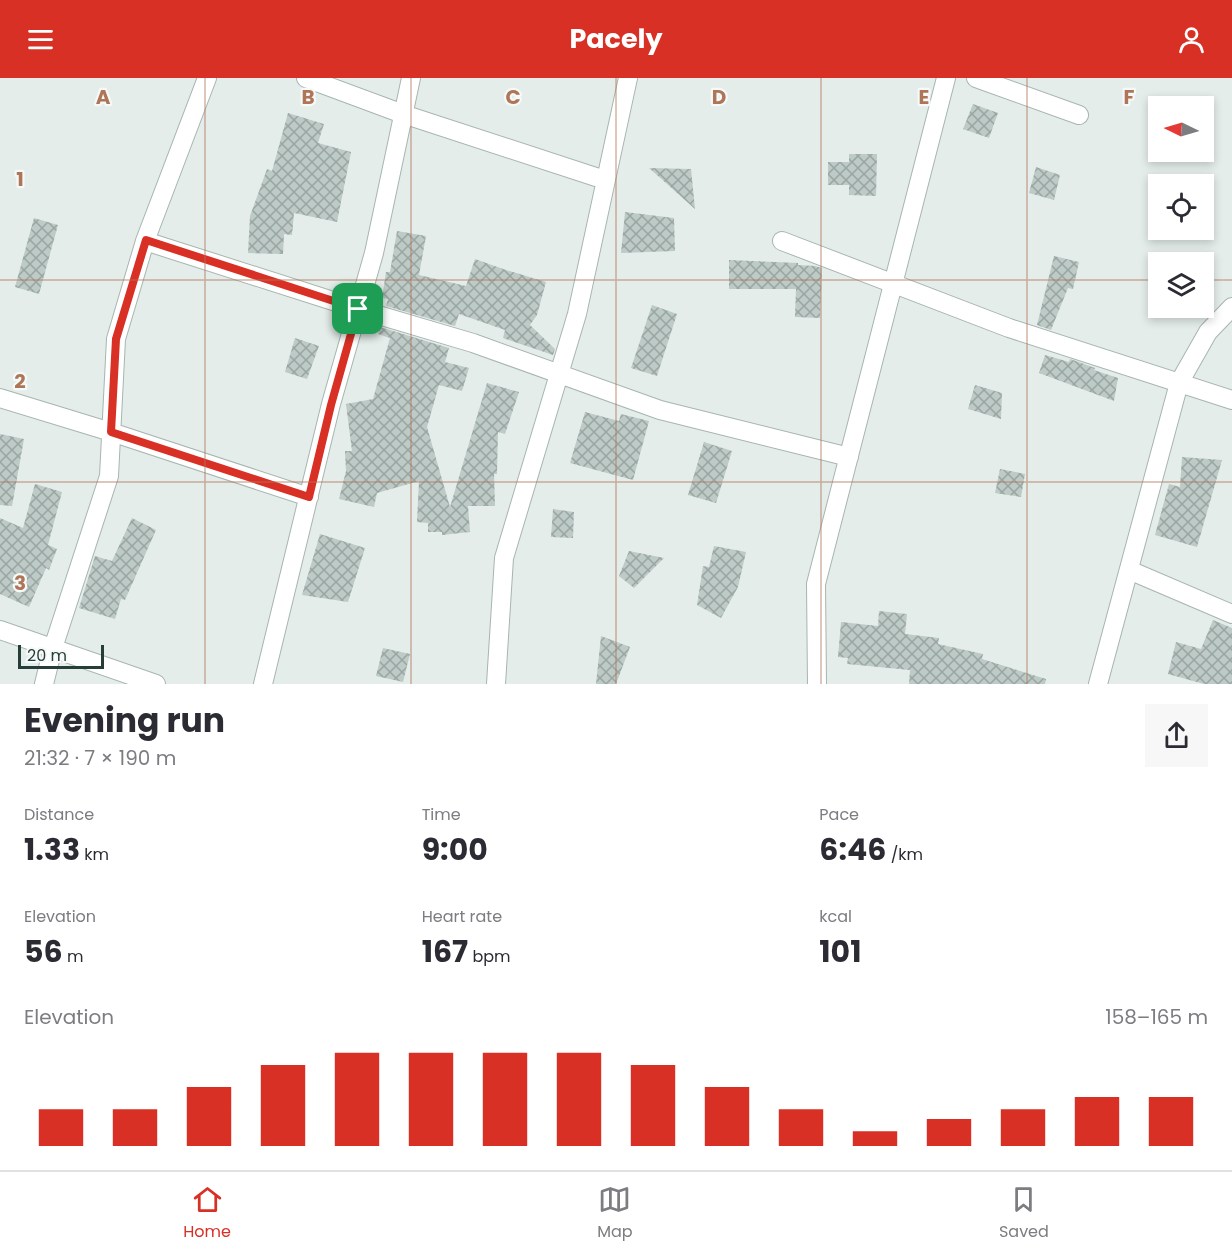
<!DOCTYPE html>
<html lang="en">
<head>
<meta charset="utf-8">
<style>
  body { margin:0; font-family:Poppins,sans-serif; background:#f7f7f7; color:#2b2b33; height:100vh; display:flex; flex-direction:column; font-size:22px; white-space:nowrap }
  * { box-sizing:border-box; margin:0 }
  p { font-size:20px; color:#7c7c81 }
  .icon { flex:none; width:33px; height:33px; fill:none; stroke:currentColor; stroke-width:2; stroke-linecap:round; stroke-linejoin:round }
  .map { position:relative; height:606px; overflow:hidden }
  .sheet { display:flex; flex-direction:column; background:#fff; flex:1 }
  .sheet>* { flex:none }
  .needle { width:39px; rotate:275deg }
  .fabs { position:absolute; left:1148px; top:18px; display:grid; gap:12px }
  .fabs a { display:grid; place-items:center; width:66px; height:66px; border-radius:0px; background:#fff; box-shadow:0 3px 9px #0003; font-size:30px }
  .scale { position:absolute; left:18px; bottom:15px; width:86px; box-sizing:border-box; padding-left:6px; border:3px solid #253e38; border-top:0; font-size:16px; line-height:21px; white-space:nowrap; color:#253e38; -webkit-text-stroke:4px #f5f9f7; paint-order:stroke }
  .pin { position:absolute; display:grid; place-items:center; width:51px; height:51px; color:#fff; margin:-26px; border-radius:12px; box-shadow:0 3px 9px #0006 }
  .round { display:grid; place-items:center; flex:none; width:63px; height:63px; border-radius:0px; background:#f7f7f7 }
  .summary { display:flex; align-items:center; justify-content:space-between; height:102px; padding:0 24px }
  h1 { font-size:33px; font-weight:700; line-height:45px }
  .metrics { display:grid; grid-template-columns:repeat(3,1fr); gap:9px; height:102px; padding:6px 24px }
  .metrics div { display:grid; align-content:center }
  .metrics b { font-size:30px; font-weight:700 }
  .metrics small { font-size:16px; font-weight:400 }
  .metrics p { font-size:16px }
  .chart { height:168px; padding:12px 24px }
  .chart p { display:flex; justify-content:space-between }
  .chart svg { width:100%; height:108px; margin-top:6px; stroke:#d93025; stroke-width:6 }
  header { display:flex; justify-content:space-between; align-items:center; height:78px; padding:0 24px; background:#d93025; color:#fff; font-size:27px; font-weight:700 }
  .menu { display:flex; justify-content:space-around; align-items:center; height:84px; border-top:2px solid #e1e1e2; background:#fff; font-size:16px; color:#7c7c81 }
  .menu a { display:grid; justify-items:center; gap:3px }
  .menu .on { color:#d93025 }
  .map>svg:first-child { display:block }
  .building { fill:url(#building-cross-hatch) }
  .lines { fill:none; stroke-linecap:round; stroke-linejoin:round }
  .street-casing { stroke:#a7b5b1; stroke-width:20 }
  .street { stroke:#fff; stroke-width:18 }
  .route-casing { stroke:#fff; stroke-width:12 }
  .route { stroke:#d93025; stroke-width:8 }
  .grid { fill:none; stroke:#af7558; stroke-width:1.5; stroke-opacity:0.55 }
  .grid-label { font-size:20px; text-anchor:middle; font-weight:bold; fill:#af7558; stroke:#f5f9f7; stroke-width:4.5; stroke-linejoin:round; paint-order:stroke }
</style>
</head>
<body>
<header><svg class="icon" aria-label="menu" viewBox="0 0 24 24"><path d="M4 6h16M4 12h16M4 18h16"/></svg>Pacely<svg class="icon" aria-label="person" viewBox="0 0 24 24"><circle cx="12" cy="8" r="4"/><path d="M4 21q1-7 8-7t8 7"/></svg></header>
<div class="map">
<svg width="1232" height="606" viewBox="0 0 1232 606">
  <defs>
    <pattern id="building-cross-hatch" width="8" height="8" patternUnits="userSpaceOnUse" patternTransform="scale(1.5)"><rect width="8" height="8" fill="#bdcac6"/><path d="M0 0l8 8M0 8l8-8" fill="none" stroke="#99a5a2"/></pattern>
  </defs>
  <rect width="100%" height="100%" fill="#e4edea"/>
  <path class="building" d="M 973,26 L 998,35 L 989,60 L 963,51 Z
    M 288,35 L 324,46 L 318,65 L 351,74 L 337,144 L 294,135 L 292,157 L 284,156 L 283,176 L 248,175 L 250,138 L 267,91 L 272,93 Z
    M 849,76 L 877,76 L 876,118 L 849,117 L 849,107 L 828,107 L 828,84 L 849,84 Z
    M 1036,89 L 1060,97 L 1054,122 L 1029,115 Z
    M 649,90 L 691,91 L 695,131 Z
    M 625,134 L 674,140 L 675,173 L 621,175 Z
    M 34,140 L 58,147 L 39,216 L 15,209 Z
    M 397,153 L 426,158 L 419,197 L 466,208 L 475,181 L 506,192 L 546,204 L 537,237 L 530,247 L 555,271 L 553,277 L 503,260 L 505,252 L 459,236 L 455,248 L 386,228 L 388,221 L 382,220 L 386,194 L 390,194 Z
    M 1054,178 L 1079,184 L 1073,211 L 1068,210 L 1051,252 L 1037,247 Z
    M 729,182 L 798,185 L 798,187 L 815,188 L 822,190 L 820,240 L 795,239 L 796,211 L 729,211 Z
    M 652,227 L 677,236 L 657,298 L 631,290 Z
    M 380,249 L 449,270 L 445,284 L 469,290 L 462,313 L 439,307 L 427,349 L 450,429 L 487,305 L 519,314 L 505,356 L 498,354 L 497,396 L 494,396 L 495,428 L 468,428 L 470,454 L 442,457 L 442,454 L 428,454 L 428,445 L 417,444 L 419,403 L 377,415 L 374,429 L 339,421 L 346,393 L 345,373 L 352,373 L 346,326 L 373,321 L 390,260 L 378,256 Z
    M 295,260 L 319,268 L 307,301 L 285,294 Z
    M 1045,277 L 1069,284 L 1070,281 L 1076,283 L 1095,290 L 1094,292 L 1118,300 L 1114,323 L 1039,295 Z
    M 975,307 L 1002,315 L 1001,341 L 968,331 Z
    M 585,334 L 619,343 L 621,336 L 649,343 L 633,402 L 570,385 Z
    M 0,356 L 24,361 L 12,428 L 0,427 Z
    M 704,364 L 732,373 L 716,425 L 688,417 Z
    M 1182,379 L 1222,382 L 1197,469 L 1155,457 L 1169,406 L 1180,409 Z
    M 1000,391 L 1025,396 L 1021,419 L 995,415 Z
    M 35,406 L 62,414 L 48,467 L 57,471 L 49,492 L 46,490 L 29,529 L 0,516 L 0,440 L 23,450 Z
    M 553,431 L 574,434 L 573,460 L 551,459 Z
    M 132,440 L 156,452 L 125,522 L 121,521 L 115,541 L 79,530 L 95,478 L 112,483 Z
    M 320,456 L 365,470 L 348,524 L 302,517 Z
    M 714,468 L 746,474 L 738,509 L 721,540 L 697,527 L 703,488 L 709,489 Z
    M 629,473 L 664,480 L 634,510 L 619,498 Z
    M 879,533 L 907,536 L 905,556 L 939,560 L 938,566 L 983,576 L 982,581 L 1046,601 L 1045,606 L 909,606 L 910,592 L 847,586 L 848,580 L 838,579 L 841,544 L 878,548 Z
    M 1213,542 L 1232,550 L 1232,606 L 1204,606 L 1168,596 L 1176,564 L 1201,571 Z
    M 601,558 L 630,569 L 616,606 L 596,606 Z
    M 383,570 L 410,576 L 403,604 L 376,598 Z"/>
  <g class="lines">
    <defs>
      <path id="street" d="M 306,0 L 403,36 L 605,102
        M 976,0 L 1079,37
        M 145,163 L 358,231 L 473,265 L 660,332 L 849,379
        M 782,163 L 1009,250 L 1232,322
        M 0,320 L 111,354 L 309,419
        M 1129,492 L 1232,536
        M 0,552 L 156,606
        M 44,606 L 53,570 L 109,398 L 116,261 L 145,163 L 207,0
        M 263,606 L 331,326 L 374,175 L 411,0
        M 496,606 L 504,480 L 577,236 L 628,0
        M 817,606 L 816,506 L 946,0
        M 1098,606 L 1179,305 L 1208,254 L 1232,229"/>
    </defs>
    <use href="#street" class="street-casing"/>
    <use href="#street" class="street"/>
  </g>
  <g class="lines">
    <defs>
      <path id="route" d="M 146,162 L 358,231 L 331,327 L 309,419 L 111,354 L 116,261 Z"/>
    </defs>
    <use href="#route" class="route-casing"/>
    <use href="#route" class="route"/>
  </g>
  <path class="grid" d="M 205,0 L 205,606M 411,0 L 411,606M 616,0 L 616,606M 821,0 L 821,606M 1027,0 L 1027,606M 0,202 L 1158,202M 1203,202 L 1232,202M 0,404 L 1232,404"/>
  <g class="grid-label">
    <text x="103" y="26">A</text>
    <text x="308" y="26">B</text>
    <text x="513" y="26">C</text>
    <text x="719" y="26">D</text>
    <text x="924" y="26">E</text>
    <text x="1129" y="26">F</text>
    <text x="20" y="108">1</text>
    <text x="20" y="310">2</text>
    <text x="20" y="512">3</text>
  </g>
</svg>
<div class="fabs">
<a><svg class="needle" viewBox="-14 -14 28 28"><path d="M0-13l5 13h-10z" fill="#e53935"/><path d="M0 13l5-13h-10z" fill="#7c7c81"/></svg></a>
<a><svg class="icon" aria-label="locate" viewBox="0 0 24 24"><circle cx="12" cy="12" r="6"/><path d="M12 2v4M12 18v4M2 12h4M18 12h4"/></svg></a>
<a><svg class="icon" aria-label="layers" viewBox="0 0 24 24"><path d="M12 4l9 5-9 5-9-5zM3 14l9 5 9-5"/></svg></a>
</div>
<div class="scale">20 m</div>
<div class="pin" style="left:358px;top:231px;background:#1e9e55"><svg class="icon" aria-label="arrive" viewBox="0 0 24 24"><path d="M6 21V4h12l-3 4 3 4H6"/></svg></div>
</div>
<section class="sheet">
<div class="summary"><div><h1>Evening run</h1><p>21:32 · 7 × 190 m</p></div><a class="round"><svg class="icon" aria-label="share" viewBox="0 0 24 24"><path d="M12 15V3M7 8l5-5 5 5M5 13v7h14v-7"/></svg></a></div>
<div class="metrics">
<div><p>Distance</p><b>1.33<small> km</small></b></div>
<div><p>Time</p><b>9:00</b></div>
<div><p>Pace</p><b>6:46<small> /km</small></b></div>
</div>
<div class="metrics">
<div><p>Elevation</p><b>56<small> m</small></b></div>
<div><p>Heart rate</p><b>167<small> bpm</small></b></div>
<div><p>kcal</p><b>101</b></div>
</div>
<div class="chart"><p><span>Elevation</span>158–165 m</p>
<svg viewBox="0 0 160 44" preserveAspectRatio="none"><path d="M5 44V29M15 44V29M25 44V20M35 44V11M45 44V6M55 44V6M65 44V6M75 44V6M85 44V11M95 44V20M105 44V29M115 44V38M125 44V33M135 44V29M145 44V24M155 44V24"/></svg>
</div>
</section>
<nav class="menu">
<a class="on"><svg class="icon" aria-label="home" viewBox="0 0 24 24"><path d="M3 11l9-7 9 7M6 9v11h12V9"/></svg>Home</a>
<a><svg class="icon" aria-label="map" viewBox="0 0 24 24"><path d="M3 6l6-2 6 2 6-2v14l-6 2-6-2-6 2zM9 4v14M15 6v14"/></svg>Map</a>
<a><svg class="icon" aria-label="saved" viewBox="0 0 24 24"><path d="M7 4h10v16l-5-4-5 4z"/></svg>Saved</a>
</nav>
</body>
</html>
